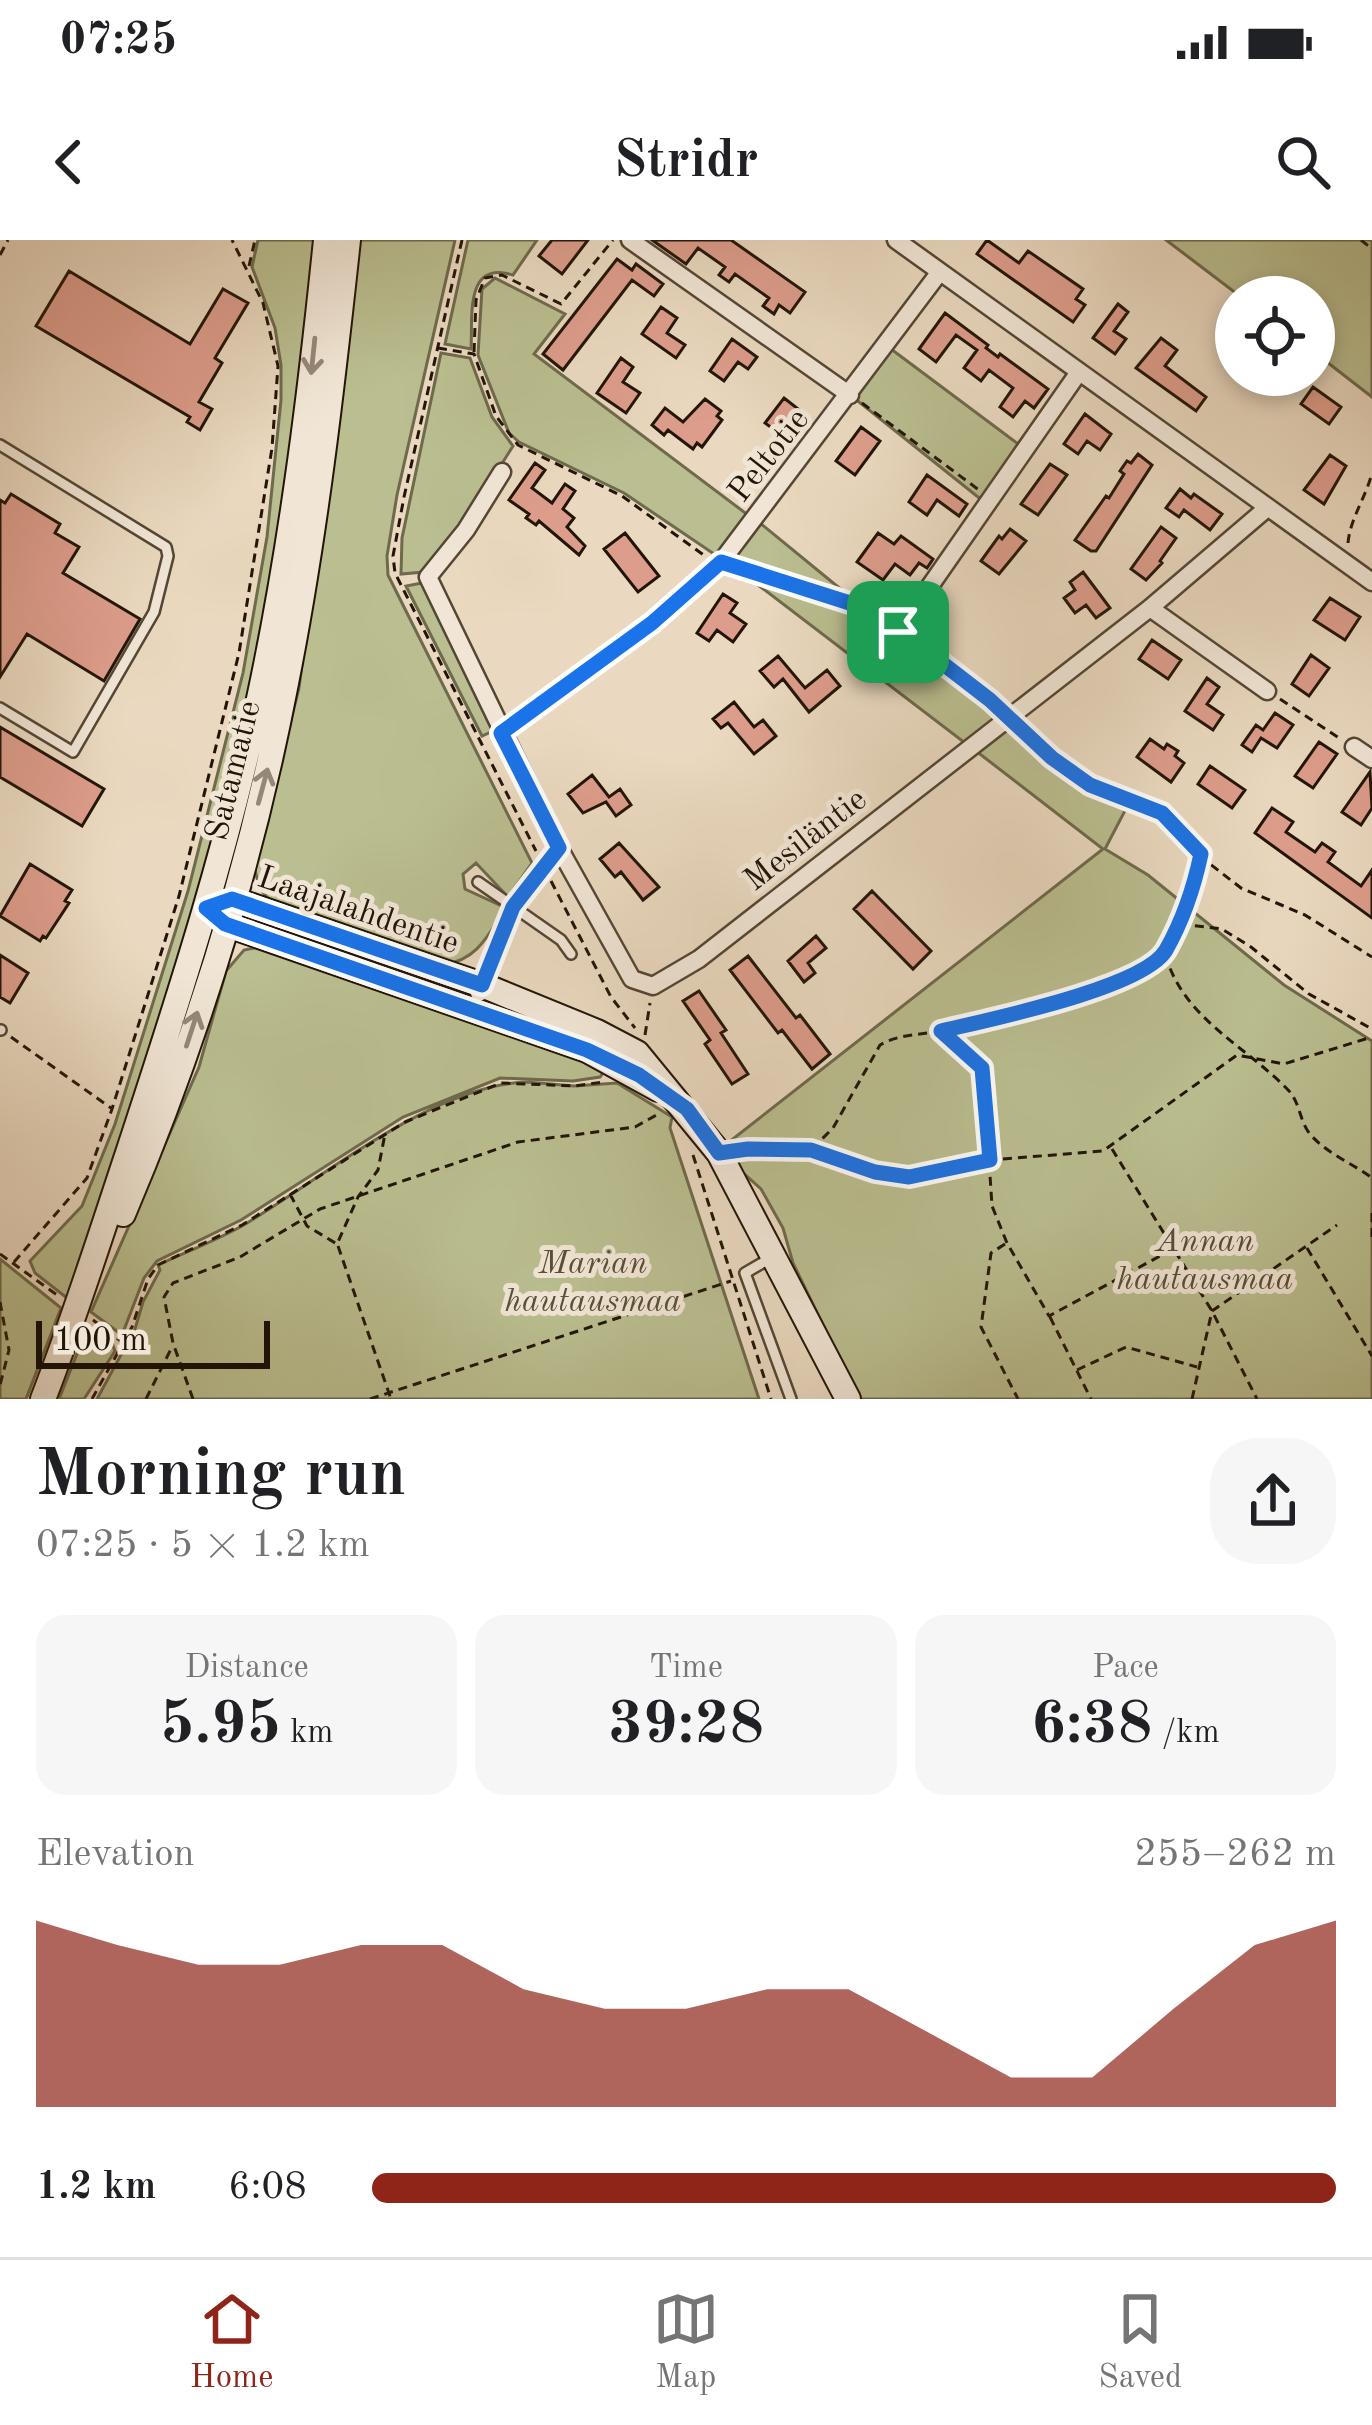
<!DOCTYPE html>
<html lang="en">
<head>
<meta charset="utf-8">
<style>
  body { margin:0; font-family:"Old Standard TT",serif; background:#f6f6f6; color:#202124; height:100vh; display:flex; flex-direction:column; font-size:45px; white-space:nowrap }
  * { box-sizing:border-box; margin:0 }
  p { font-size:39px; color:#757577 }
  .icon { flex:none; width:66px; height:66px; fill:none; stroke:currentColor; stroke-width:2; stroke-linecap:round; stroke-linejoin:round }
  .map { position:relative; height:1159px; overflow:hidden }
  .drawer { display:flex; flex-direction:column; background:#fff; flex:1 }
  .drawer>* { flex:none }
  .controls { position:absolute; left:1215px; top:36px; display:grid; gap:24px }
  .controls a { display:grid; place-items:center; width:120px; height:120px; border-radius:50%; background:#fff; box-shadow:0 6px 18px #0003; font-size:60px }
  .scale { position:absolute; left:36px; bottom:30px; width:234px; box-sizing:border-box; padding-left:12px; border:6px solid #221507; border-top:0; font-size:33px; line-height:42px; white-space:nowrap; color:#221507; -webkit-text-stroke:9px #f1e6d6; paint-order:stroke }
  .pin { position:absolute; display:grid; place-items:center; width:102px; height:102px; color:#fff; margin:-51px; border-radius:24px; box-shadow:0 6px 18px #0006 }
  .round { display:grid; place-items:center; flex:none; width:126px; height:126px; border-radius:48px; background:#f6f6f6 }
  .headline { display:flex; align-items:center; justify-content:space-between; height:204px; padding:0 36px }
  h1 { font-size:66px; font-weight:700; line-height:90px }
  .metrics { display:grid; grid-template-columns:repeat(3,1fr); gap:18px; height:204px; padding:12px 36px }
  .metrics div { display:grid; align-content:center; border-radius:30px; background:#f6f6f6; text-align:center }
  .metrics b { font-size:60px; font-weight:700 }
  .metrics small { font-size:33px; font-weight:400 }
  .metrics p { font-size:33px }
  .chart { height:336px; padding:24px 36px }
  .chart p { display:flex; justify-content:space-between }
  .chart svg { width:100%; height:216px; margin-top:12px; fill:#8f2418; opacity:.7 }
  ul { padding:0 36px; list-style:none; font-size:39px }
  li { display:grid; grid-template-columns:192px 144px 1fr; align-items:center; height:90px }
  li i { height:30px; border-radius:15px; background:#8f2418 }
  .status { display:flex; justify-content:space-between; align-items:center; height:84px; padding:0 60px; background:#fff; direction:ltr }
  .status svg { height:33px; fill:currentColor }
  header { display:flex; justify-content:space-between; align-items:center; height:156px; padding:0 36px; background:#fff; font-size:54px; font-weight:700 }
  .tab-bar { display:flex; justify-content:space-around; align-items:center; height:168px; border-top:3px solid #e0e0e0; background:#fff; font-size:33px; color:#757577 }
  .tab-bar a { display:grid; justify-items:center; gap:6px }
  .tab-bar .selected { color:#8f2418 }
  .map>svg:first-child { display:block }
  .green { fill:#babe90; stroke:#6e6a4c; stroke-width:3 }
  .building { fill:#dd9d8c; stroke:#221507; stroke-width:3 }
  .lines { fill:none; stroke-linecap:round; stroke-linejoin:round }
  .lane-casing { stroke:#544635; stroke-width:14 }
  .street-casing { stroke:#544635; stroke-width:21 }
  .secondary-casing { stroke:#221507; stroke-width:28 }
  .path { stroke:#221507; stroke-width:3; stroke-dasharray:9 6; stroke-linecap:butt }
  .lane { stroke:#f1e6d6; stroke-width:9 }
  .street { stroke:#f1e6d6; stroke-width:16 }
  .secondary { stroke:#f1e6d6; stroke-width:24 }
  .oneway { stroke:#948879 }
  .route-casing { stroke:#fff; stroke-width:24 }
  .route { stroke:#1a73e8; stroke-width:15 }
  .labels { text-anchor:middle; stroke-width:10; stroke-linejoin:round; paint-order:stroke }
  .street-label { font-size:33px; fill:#221507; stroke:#f1e6d6 }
  .park-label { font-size:33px; font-style:italic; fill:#575037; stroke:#f1e6d6 }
</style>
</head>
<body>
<div class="status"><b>07:25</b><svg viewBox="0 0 49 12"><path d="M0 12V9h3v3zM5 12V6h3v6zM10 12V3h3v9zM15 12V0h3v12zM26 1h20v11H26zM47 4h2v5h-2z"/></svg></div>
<header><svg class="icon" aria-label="back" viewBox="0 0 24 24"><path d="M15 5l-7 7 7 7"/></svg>Stridr<svg class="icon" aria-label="search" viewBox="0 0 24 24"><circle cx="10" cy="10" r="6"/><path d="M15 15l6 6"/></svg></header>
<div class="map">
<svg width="1372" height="1159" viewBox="0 0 1372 1159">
  <rect width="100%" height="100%" fill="#ead9c0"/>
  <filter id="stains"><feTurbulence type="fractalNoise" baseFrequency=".00167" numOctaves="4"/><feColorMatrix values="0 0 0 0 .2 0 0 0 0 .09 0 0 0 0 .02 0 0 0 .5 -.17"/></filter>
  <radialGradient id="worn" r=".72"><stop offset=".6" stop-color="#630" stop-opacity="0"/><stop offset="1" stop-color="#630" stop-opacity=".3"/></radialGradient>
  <path class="green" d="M 258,0 L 314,0 L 300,149 L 256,438 L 202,656 L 67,1058 L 35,1033 L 30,1021 L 82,966 L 115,884 L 188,651 L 243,433 L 267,297 L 281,160 L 281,125 L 275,88 L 252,27 Z
    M 356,0 L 455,0 L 397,255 L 387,316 L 388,335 L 532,623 L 508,657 L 476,623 L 463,634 L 465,649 L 506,668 C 489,693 478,720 445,724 L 272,663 L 260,649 L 254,627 L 299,448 Z
    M 468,0 L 537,0 L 513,35 C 464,20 473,77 471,109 L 445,104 Z
    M 1166,0 L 1372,0 L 1372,157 L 1314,112 L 1314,57 L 1241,57 Z
    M 495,38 L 565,74 L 534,114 L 748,275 L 717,316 L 624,253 L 519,202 L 509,193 L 478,115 L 482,49 Z
    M 891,109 L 1021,206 L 983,261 L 854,158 Z
    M 441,113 L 470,118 L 492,177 L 513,206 L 460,290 L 424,332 L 401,334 L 402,298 Z
    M 760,283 L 843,351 L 732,320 Z
    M 745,335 L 839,361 L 930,422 L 1002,478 L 965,503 Z
    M 422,343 L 493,491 L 482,496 L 406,346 Z
    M 1011,485 C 1044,518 1083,548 1129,563 L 1105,609 L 1148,635 L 1284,745 L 1372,801 L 1372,1159 L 859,1159 L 793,1023 L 783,988 L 761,949 L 740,930 L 729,902 L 1103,609 L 976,511 Z
    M 259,707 L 607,827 L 600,837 L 573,841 L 500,838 L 403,877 L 241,980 L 157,1021 L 144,1038 L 122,1095 L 91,1072 L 199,827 L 226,731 L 244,710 Z
    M 527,842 L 574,846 L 617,843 L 672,877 L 670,888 L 759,1159 L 97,1159 L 135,1089 L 143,1062 L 160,1030 L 158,1025 C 186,1012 215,1001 242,986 C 322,939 432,845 527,842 Z
    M 0,1019 L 61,1068 L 26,1159 L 0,1159 Z
    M 88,1086 L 112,1103 L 115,1111 L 84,1159 L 59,1159 Z"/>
  <path class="building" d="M 552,0 L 588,0 L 562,34 L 539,16 Z
    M 652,0 L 731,0 L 805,52 L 790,73 L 779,65 L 774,74 L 763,66 L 769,58 L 735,34 L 729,42 L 719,35 L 725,27 L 698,8 L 686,24 Z
    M 987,0 L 1019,23 L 1028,11 L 1083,49 L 1076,59 L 1085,65 L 1073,82 L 977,14 Z
    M 617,19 L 632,30 L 636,24 L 663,44 L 654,56 L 632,40 L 563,130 L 543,114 Z
    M 69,31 L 190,104 L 223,49 L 248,63 L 215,118 L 222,123 L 199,162 L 212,169 L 200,190 L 187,182 L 190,177 L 36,86 Z
    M 1118,64 L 1128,72 L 1114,91 L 1126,99 L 1115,114 L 1093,98 Z
    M 661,67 L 677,78 L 667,93 L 685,105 L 676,118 L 642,94 Z
    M 945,73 L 988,105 L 986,108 L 998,117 L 1000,114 L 1048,149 L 1034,168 L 1025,161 L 1013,177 L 1000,167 L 1013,148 L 989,130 L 981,141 L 964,128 L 977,110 L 956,95 L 936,122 L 919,109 Z
    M 1161,98 L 1177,110 L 1165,126 L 1206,157 L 1196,171 L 1136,128 Z
    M 732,99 L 757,117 L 748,129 L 738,122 L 724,141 L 710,131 Z
    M 621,118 L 633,127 L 623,142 L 640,153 L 626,173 L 597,153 Z
    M 1313,147 L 1341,167 L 1329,184 L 1301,164 Z
    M 784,158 L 802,172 L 784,197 L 765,183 Z
    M 705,159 L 721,171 L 717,176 L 722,180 L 702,207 L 697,203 L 693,209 L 668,190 L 664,195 L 652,185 L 665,168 L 683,182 Z
    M 1085,174 L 1111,194 L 1100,210 L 1087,201 L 1078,214 L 1064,204 Z
    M 861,187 L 880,201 L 855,235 L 836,221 Z
    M 1138,214 L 1152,225 L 1096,311 L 1091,311 L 1075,300 L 1106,256 L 1109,258 L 1124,234 L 1120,231 L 1127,221 L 1131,223 Z
    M 1330,215 L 1346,226 L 1324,264 L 1304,250 Z
    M 535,223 L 545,230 L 532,248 L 552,263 L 565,244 L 575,251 L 563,269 L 574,278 L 567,287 L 585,306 L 579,315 L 539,281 L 536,285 L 526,278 L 529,274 L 509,260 Z
    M 1050,224 L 1067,235 L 1038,275 L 1021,264 Z
    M 927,235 L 967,264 L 959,276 L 937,260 L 927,275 L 909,262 Z
    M 1180,249 L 1191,258 L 1194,254 L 1222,274 L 1210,290 L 1184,270 L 1179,277 L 1166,268 Z
    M 11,254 L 60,284 L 55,293 L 79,307 L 63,333 L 140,379 L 104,441 L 27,394 L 0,437 L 0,260 L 5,263 Z
    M 1161,287 L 1176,298 L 1160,321 L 1162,323 L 1146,340 L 1131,329 Z
    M 1010,289 L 1026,301 L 999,334 L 981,321 L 999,296 L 1002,299 Z
    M 625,293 L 659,336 L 638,352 L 604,309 Z
    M 878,293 L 894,304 L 901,296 L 933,319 L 927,328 L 919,323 L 910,335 L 895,324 L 883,340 L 857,322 Z
    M 1083,332 L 1110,368 L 1096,378 L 1086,365 L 1075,373 L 1064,358 L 1075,350 L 1070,342 Z
    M 723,354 L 737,363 L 730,373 L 746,384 L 733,402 L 717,390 L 709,401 L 697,393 Z
    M 1330,358 L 1360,377 L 1345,400 L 1314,380 Z
    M 1152,400 L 1181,420 L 1168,439 L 1139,419 Z
    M 1311,415 L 1329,428 L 1309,456 L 1292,444 Z
    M 778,416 L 805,448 L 827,430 L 840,446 L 809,472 L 783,439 L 774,447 L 760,431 Z
    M 1207,438 L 1219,447 L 1207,464 L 1223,475 L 1213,490 L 1185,471 Z
    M 734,462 L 754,487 L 763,480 L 776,496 L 754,514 L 728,483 L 721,488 L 713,479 Z
    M 1275,473 L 1293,485 L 1277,508 L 1261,498 L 1252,512 L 1242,505 L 1256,485 L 1263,490 Z
    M 0,487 L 104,549 L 82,586 L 0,537 Z
    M 1150,499 L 1164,509 L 1167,504 L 1178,511 L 1175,516 L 1184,523 L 1171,542 L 1137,517 Z
    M 1319,502 L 1337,514 L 1313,548 L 1295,536 Z
    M 1210,526 L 1245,550 L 1232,568 L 1198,544 Z
    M 1370,532 L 1372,568 L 1361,585 L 1342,572 Z
    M 592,535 L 609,557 L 620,549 L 631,565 L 616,576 L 606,562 L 583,573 L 568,554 Z
    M 1272,568 L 1293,582 L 1286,592 L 1315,612 L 1322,603 L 1335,612 L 1328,622 L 1361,646 L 1372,630 L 1372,678 L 1255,593 Z
    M 619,603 L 659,647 L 643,660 L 621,632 L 615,637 L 600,619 Z
    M 30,624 L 72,650 L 65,661 L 69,663 L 46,698 L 43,696 L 40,701 L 0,676 Z
    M 872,651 L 931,711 L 913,729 L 854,669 Z
    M 816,696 L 826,708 L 808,723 L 815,733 L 804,742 L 788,721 Z
    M 0,715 L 28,733 L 10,763 L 0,757 Z
    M 748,716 L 796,778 L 800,775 L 830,814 L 812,829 L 782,790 L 778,793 L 730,730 Z
    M 699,751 L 726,790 L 721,793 L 748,834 L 732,844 L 705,804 L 710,800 L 683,761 Z"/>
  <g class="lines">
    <defs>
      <path id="lane" d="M 0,205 L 166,307 L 168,316 L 154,372 L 73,512 L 0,468
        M 478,642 L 561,700 L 571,714
        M 0,790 L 1,790
        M 769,1019 L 745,1033 L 791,1159"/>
      <path id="street" d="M 630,0 L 850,155
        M 896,0 L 1372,342
        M 502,232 L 466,290 L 428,337 L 559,608 L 632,739 L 653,746 L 699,719 L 1150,368 L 1266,269
        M 1150,368 L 1267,451
        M 898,392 L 1079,132
        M 501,493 L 652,383 L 721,322 L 939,33
        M 1354,507 L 1372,519
        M 479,753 L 513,667 L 559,608"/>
      <path id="secondary" d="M 220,663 L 232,659 L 482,745 L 597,792 L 637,813 L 719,913 L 848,1159
        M 212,673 L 225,684 L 587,810 L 658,849
        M 123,974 C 195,805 251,624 286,443 C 315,297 332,148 348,0
        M 43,1159 C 75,1077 101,994 129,910 C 180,755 230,600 263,440 C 293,295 311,147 326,0"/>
    </defs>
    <use href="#lane" class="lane-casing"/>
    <use href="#street" class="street-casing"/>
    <use href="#secondary" class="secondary-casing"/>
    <path class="path" d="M 462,0 L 404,257 L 393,316 L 395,333 L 536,611
      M 1361,0 L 1372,9
      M 0,15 L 8,0
      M 249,26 L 255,0
      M 438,108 L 474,114 L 496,176 L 518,205 L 622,256 L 705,316
      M 474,112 L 476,60 L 485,38 L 502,35 L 561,64 L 613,0
      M 862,163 L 979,250
      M 1348,303 C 1350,279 1366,257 1372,233
      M 737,328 L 839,357 L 884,383
      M 912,402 L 995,465
      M 1280,459 L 1342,500
      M 1018,489 L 1090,545 L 1162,573 L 1210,624 L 1241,648 L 1305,675 L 1372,717
      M 1200,616 L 1191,656 L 1165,713 C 1182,779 1247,806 1290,852 C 1300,864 1300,882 1310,894 C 1327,914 1352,923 1372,938
      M 551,641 L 611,757 L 635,788
      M 1180,684 L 1222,689 L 1251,707 L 1309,754 L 1372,789
      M 941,791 L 983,828 L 992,966 L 1007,1003 L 1049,1076 L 1173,1009
      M 645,795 L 650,763
      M 11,797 L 111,868
      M 812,909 L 833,888 L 880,805 C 898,794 922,795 944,790 C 1014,776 1107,757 1165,713
      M 1112,909 L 1212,1071 L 1257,1159
      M 739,910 L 825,912 L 875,932 L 909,937 L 990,920 L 1103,911 L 1237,815 L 1284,824 L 1372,797
      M 693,915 L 771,1159
      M 290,954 L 307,986 L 337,1004 L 358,957 L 378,930 L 385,894
      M 1372,973 L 1372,998
      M 1005,1004 L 991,1013 L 981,1087 L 1018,1159
      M 338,1006 L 391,1159
      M 1307,1008 L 1372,1116
      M 0,1014 L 57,1055
      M 14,1022 L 87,938 L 112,869 L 179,656 L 239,413 L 272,208 L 278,126 L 263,63 L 232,0
      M 1129,1034 L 1196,1049
      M 0,1062 L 9,1110 L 0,1145
      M 1050,1077 L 1091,1159
      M 93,1080 L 122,1102
      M 1077,1130 L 1126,1107 L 1197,1127
      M 92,1159 L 132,1087 L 148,1039 L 158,1025 L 242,985 L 405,882 L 501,843 L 574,846 L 603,842
      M 146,1159 L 172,1107
      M 193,1159 L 173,1103 L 164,1057 L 173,1043 L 240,1017 L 320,969 L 518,902 L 635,887 L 660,873
      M 370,1159 L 731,1041
      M 1192,1159 L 1212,1071 L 1337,985"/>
    <use href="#lane" class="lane"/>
    <use href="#street" class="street"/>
    <use href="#secondary" class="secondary"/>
  </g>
  <defs><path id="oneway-shaft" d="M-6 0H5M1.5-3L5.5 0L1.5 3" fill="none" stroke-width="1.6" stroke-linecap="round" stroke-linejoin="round" transform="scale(3)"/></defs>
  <g class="oneway">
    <use href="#oneway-shaft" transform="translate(313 116) rotate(96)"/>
    <use href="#oneway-shaft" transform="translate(263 546) rotate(-75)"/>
    <use href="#oneway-shaft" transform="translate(192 789) rotate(-72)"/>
  </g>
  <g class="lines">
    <defs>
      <path id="route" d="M 721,322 L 856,365 L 933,416 L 990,460 L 1052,518 L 1090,545 L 1162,573 L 1201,614 C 1194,647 1183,680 1166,710 C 1144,748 987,780 941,791 L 982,828 L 990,920 L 909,937 L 875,932 L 811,910 L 748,909 L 719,913 L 687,869 L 639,835 L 587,810 L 225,684 L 206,668 L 232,659 L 482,745 L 513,667 L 559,608 L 501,493 L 652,383 Z"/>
    </defs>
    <use href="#route" class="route-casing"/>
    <use href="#route" class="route"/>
  </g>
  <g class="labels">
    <g class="street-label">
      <text transform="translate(767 214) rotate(-52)" y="12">Peltotie</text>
      <text transform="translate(231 530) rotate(-76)" y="12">Satamatie</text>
      <text transform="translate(804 598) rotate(-38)" y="12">Mesiläntie</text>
      <text transform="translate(359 668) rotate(19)" y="12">Laajalahdentie</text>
    </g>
    <g class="park-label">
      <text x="1205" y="1011">Annan<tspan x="1205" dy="38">hautausmaa</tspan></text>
      <text x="593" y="1033">Marian<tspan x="593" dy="38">hautausmaa</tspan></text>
    </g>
  </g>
  <rect width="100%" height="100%" filter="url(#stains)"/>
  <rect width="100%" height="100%" fill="url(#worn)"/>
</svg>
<div class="controls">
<a><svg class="icon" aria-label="locate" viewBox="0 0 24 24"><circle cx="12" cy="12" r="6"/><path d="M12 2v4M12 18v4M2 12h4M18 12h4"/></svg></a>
</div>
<div class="scale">100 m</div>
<div class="pin" style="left:898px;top:392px;background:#1e9e55"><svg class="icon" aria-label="arrive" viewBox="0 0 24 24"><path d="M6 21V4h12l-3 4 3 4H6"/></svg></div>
</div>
<section class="drawer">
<div class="headline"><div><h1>Morning run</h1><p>07:25 · 5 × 1.2 km</p></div><a class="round"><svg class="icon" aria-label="share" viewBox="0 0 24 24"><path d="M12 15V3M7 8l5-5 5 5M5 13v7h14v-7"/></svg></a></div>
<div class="metrics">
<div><p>Distance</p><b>5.95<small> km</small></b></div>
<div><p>Time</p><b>39:28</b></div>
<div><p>Pace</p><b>6:38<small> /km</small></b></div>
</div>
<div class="chart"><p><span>Elevation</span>255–262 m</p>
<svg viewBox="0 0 160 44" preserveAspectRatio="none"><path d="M0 44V6L10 11L20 15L30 15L40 11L50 11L60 20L70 24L80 24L90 20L100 20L110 29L120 38L130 38L140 24L150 11L160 6V44z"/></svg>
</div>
<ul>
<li><b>1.2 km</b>6:08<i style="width:100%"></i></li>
</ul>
</section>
<nav class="tab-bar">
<a class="selected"><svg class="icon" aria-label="home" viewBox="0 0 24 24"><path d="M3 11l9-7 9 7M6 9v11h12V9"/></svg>Home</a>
<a><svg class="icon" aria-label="map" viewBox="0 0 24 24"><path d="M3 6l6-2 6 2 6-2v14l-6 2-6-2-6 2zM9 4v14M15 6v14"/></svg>Map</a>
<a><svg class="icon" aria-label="saved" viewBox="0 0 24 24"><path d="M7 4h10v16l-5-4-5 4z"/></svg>Saved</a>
</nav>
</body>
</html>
